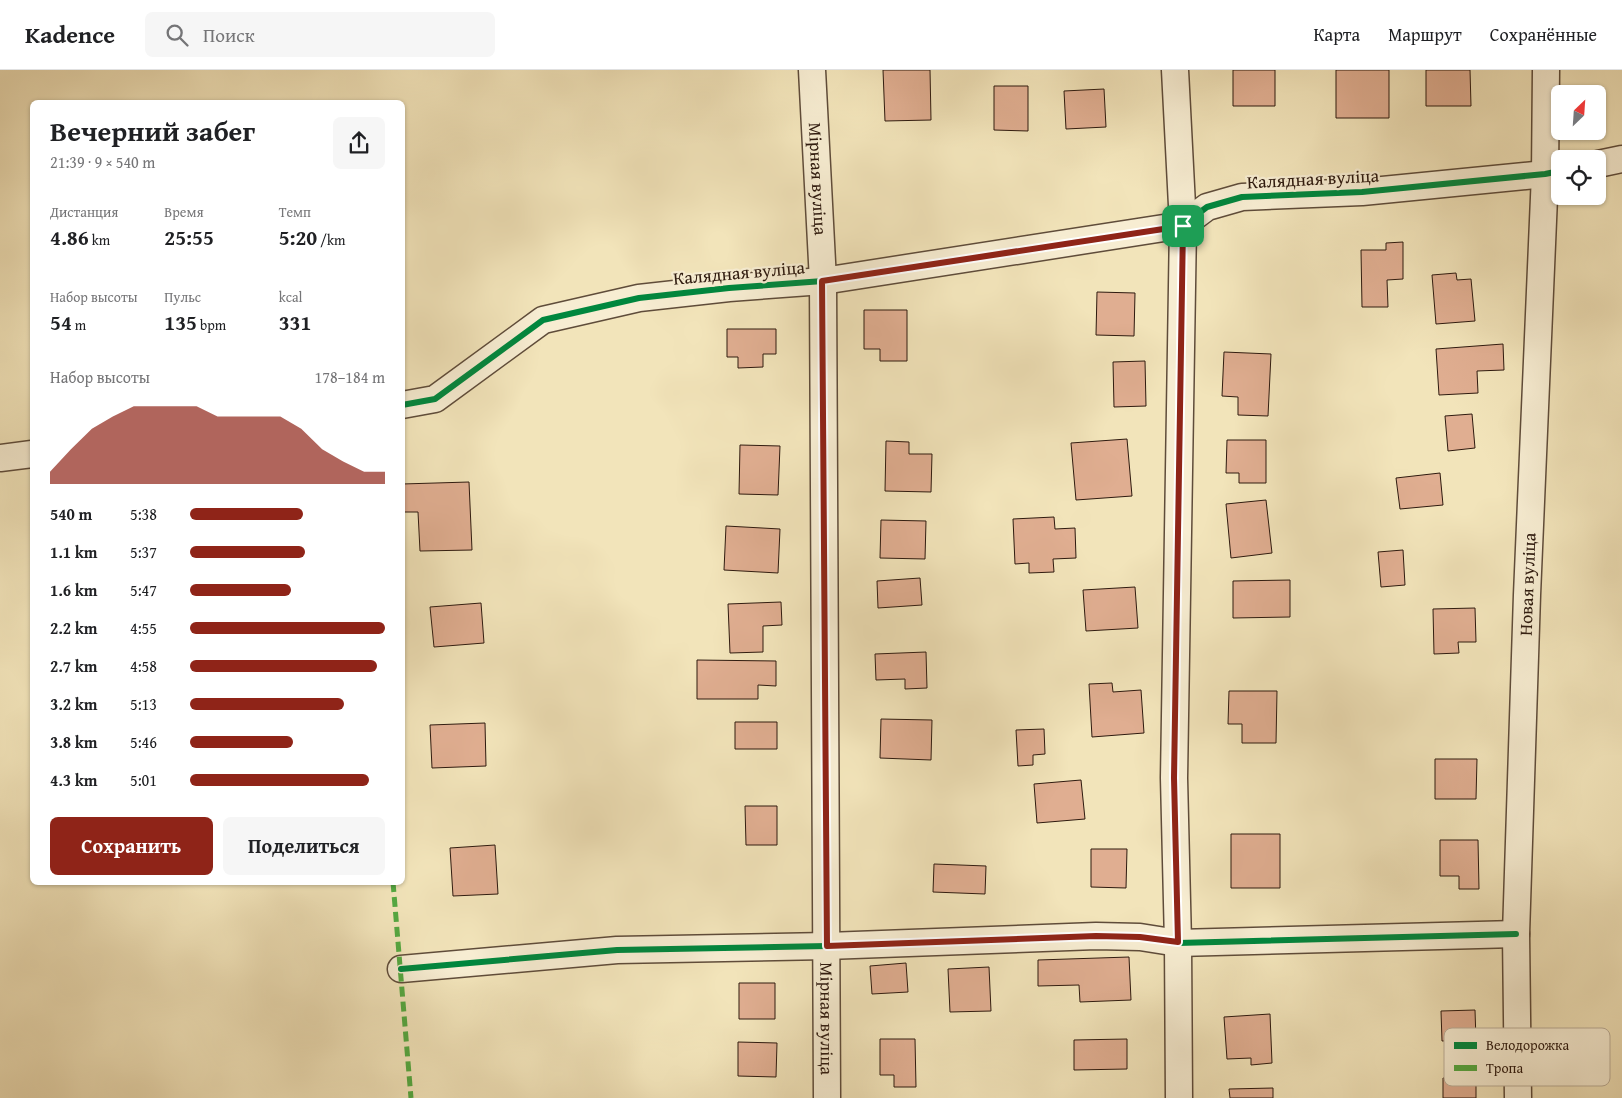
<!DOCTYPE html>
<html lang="ru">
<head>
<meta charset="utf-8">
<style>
  body { margin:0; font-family:"Gentium Book Plus",serif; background:#f6f6f6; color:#202124; height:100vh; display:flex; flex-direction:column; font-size:19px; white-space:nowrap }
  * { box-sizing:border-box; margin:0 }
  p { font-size:16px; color:#757577 }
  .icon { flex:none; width:28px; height:28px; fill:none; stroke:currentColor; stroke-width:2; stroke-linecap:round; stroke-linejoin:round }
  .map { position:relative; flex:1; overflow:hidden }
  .side { position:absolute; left:30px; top:30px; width:375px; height:785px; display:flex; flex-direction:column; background:#fff; border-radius:8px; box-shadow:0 1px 4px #0004 }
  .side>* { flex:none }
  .needle { width:32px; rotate:25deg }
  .controls { position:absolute; left:1551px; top:15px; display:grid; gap:10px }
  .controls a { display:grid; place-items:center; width:55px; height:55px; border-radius:8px; background:#fff; box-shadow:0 1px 4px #0004; font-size:25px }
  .pin { position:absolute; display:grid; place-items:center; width:42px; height:42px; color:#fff; margin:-21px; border-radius:10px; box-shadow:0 2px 8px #0006 }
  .round { display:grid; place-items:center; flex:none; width:52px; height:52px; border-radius:8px; background:#f6f6f6 }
  .summary { display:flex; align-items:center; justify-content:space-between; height:85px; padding:0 20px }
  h1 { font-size:28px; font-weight:700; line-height:38px }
  .stats { display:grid; grid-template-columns:repeat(3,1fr); gap:8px; height:85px; padding:5px 20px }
  .stats div { display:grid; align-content:center }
  .stats b { font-size:21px; font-weight:700 }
  .stats small { font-size:14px; font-weight:400 }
  .stats p { font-size:14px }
  .chart { height:140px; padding:10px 20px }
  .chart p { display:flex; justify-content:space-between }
  .chart svg { width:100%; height:90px; margin-top:5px; fill:#8f2418; opacity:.7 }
  .action { display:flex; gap:10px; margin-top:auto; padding:10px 20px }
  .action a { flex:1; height:58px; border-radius:8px; background:#8f2418; color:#fff; font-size:20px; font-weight:700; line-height:58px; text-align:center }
  .action a+a { background:#f6f6f6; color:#202124 }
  ul { padding:0 20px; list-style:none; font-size:16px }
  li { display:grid; grid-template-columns:80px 60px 1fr; align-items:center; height:38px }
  li i { height:12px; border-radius:6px; background:#8f2418 }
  header { display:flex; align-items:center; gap:30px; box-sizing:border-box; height:70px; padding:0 25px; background:#fff; border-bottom:1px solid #e0e0e0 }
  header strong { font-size:24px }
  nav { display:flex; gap:28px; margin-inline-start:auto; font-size:18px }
  .search { width:350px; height:45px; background:#f6f6f6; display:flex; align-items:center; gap:12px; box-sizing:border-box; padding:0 18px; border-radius:8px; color:#757577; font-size:19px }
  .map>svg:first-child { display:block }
  .building { fill:#e0ae91; stroke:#2e1a0f }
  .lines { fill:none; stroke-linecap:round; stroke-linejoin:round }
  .minor-casing { stroke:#5f4c3a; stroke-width:29 }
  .minor { stroke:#f7edd2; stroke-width:26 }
  .quiet { stroke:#54a941; stroke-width:5; stroke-dasharray:10 5; stroke-linecap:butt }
  .cycleway-casing { stroke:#f7edd2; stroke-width:9 }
  .cycleway { stroke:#00873e; stroke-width:6 }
  .route-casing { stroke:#fff; stroke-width:10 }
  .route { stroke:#8f2418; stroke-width:6 }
  .labels { text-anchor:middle; stroke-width:4.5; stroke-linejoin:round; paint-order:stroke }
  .street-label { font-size:18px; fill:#2e1a0f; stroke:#f7edd2 }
  .key { fill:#f7edd2; stroke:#bbae98; stroke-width:1 }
  .key-label { font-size:14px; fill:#2e1a0f }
</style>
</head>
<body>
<header>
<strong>Kadence</strong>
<div class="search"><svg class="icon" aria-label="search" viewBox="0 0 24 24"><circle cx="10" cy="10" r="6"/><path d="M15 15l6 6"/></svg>Поиск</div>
<nav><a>Карта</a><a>Маршрут</a><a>Сохранённые</a></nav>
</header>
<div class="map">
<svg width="1622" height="1028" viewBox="0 0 1622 1028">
  <rect width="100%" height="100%" fill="#f2e4ba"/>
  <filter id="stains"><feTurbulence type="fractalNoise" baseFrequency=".004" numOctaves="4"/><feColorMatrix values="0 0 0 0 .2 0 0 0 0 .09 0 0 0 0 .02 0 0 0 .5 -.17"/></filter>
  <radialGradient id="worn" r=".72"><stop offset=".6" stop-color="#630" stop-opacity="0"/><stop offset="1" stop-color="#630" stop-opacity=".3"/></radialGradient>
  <path class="building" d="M 883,0 L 930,0 L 931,50 L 885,51 Z
    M 1233,0 L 1275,0 L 1275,36 L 1233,36 Z
    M 1336,0 L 1389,0 L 1389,48 L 1336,48 Z
    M 1426,0 L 1470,0 L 1471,36 L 1426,36 Z
    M 994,16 L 1028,16 L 1028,61 L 994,60 Z
    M 1104,19 L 1106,57 L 1066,59 L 1064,21 Z
    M 1403,172 L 1403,209 L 1387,210 L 1388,237 L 1362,237 L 1361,180 L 1386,180 L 1386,173 Z
    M 1456,203 L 1457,210 L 1471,209 L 1475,251 L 1436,254 L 1432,205 Z
    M 1097,222 L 1135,223 L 1134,266 L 1096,265 Z
    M 864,240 L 907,240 L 907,291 L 880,291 L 880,279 L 864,279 Z
    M 727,259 L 776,259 L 776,284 L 763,284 L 763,297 L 738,298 L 738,287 L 727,287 Z
    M 1503,274 L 1504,300 L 1477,301 L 1478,323 L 1439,325 L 1436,279 Z
    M 1224,282 L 1271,284 L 1268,346 L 1238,345 L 1238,327 L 1222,326 Z
    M 1145,291 L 1146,336 L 1114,337 L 1113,292 Z
    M 1472,344 L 1475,378 L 1448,381 L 1445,346 Z
    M 1127,369 L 1132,426 L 1076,430 L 1071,373 Z
    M 1227,370 L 1266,370 L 1266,413 L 1239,413 L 1239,403 L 1226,403 Z
    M 886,371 L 909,372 L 909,384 L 932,384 L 931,422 L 885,421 Z
    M 740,375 L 780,376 L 778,425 L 739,424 Z
    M 1440,403 L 1443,435 L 1400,439 L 1396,408 Z
    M 469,412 L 472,480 L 420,481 L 418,442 L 402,442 L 402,414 Z
    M 1266,430 L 1272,483 L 1231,488 L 1226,434 Z
    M 1054,447 L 1055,459 L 1075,458 L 1076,488 L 1053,489 L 1054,502 L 1029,503 L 1029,493 L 1015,494 L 1013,449 Z
    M 881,450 L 926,451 L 925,489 L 880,488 Z
    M 726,456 L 780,459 L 778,503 L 724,500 Z
    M 1403,480 L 1405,515 L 1381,517 L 1378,482 Z
    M 920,508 L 922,535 L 878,538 L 877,511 Z
    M 1290,510 L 1290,547 L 1233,548 L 1233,511 Z
    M 1135,517 L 1138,558 L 1086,561 L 1083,520 Z
    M 781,532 L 782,555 L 763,556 L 763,582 L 730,583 L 728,534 Z
    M 481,533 L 484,573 L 434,577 L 430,537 Z
    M 1475,538 L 1476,572 L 1458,572 L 1459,583 L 1434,584 L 1433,539 Z
    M 926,582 L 927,618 L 905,619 L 905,609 L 876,610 L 875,584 Z
    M 697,590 L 776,591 L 776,616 L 758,615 L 758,629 L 697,629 Z
    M 1112,613 L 1113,622 L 1141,620 L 1144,663 L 1092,667 L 1089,614 Z
    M 1229,621 L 1277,621 L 1276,673 L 1242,673 L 1242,654 L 1228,654 Z
    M 881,649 L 932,650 L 931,690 L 880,688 Z
    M 735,652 L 777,652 L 777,679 L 735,679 Z
    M 485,653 L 486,696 L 432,698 L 430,655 Z
    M 1044,659 L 1045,684 L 1033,685 L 1033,695 L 1018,696 L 1016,660 Z
    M 1435,689 L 1477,689 L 1476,729 L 1435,729 Z
    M 1081,710 L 1085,749 L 1037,753 L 1034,714 Z
    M 745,736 L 777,736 L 777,775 L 746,775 Z
    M 1231,764 L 1280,764 L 1280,818 L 1231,818 Z
    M 1440,770 L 1478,770 L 1479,819 L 1459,819 L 1459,806 L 1440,806 Z
    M 495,775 L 498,824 L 453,826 L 450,778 Z
    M 1091,779 L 1127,779 L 1126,818 L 1091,817 Z
    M 934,794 L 986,796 L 985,824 L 933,822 Z
    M 1129,887 L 1131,930 L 1080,932 L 1079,915 L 1038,916 L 1038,890 Z
    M 906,893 L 908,922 L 872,924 L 870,896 Z
    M 989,897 L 991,941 L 950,942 L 948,899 Z
    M 739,913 L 775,913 L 775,949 L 739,949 Z
    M 1475,940 L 1476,970 L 1442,971 L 1441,941 Z
    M 1270,944 L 1272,993 L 1251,995 L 1251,988 L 1227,989 L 1224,947 Z
    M 880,969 L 915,969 L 916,1017 L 894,1017 L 894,1005 L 880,1005 Z
    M 1127,969 L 1127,999 L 1074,1000 L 1074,970 Z
    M 738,972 L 777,973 L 776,1007 L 738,1006 Z
    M 1476,1007 L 1476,1028 L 1443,1028 L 1443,1008 Z
    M 1273,1018 L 1273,1028 L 1230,1028 L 1229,1019 Z"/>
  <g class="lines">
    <defs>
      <g id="minor">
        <path id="s1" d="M 812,0 L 823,211 L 827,1028"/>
        <path d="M 1175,0 L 1183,155 L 1174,708 L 1178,873 L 1179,1028"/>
        <path d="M 1598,94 L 1622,89"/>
        <path d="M 402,335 L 435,329 L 543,250 L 639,228 L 729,218 L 823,211 L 1183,155 L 1207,137 L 1242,127 L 1362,122 L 1545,104 L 1560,101"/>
        <path d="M 0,388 L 32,384"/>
        <path d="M 401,899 L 617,880 L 827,876 L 1096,866 L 1140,867 L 1178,873 L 1516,864"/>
        <path id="s2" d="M 1518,1028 L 1516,864 L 1527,525 L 1545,104 L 1546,0"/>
      </g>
    </defs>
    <use href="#minor" class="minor-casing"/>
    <use href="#minor" class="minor"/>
    <path class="quiet" d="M 393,812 L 411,1028"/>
    <defs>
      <path id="cycleway" d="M 402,335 L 435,329 L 543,250 L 639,228 L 729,218 L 823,211 L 1183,155 L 1207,137 L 1242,127 L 1362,122 L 1545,104 L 1560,101
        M 401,899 L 617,880 L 827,876 L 1096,866 L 1140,867 L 1178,873 L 1516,864"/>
    </defs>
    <use href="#cycleway" class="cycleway-casing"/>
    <use href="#cycleway" class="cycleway"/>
  </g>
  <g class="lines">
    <defs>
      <path id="route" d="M 1183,156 L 1174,708 L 1178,872 L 1140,867 L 1096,866 L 827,876 L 822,211 Z"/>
    </defs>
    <use href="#route" class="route-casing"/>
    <use href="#route" class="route"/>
  </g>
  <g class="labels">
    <g class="street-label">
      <text dy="6" stroke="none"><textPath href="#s1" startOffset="109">Мірная вуліца</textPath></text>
      <text transform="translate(1313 109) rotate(-3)" y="6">Калядная вуліца</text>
      <text transform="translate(739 203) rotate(-5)" y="6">Калядная вуліца</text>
      <text dy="6" stroke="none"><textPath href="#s2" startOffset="514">Новая вуліца</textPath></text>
      <text dy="6" stroke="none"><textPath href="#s1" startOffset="949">Мірная вуліца</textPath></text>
    </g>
  </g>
  <rect x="1444" y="958" width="166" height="58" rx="8" class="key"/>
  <rect x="1454" y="972" width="23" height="7" fill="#00873e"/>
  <rect x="1454" y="995" width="23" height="6" fill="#54a941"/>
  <g class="key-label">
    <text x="1486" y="980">Велодорожка</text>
    <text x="1486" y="1003">Тропа</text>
  </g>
  <rect width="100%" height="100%" filter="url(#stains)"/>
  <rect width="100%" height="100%" fill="url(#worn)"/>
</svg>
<div class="controls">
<a><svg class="needle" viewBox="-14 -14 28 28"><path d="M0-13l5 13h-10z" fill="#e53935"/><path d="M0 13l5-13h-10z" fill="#757577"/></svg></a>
<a><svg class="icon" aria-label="locate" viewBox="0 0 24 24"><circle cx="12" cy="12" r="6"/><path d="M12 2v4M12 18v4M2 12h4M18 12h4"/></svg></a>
</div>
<div class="pin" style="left:1183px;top:156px;background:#1e9e55"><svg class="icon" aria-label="arrive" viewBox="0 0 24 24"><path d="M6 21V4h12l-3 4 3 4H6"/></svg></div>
<section class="side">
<div class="summary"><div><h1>Вечерний забег</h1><p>21:39 · 9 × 540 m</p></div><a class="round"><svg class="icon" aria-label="share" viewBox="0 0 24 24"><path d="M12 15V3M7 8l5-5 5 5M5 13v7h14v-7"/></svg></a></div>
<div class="stats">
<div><p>Дистанция</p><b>4.86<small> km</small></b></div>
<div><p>Время</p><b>25:55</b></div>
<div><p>Темп</p><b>5:20<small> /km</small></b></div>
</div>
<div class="stats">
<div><p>Набор высоты</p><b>54<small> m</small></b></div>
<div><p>Пульс</p><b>135<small> bpm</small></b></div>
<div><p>kcal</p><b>331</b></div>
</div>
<div class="chart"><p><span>Набор высоты</span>178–184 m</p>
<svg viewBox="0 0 160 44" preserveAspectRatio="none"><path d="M0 44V38L10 27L20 17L30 11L40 6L50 6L60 6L70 6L80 11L90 11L100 11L110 11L120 17L130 27L140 33L150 38L160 38V44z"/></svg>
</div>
<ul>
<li><b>540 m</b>5:38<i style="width:58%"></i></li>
<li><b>1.1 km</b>5:37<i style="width:59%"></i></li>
<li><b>1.6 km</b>5:47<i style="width:52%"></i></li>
<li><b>2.2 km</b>4:55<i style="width:100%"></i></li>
<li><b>2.7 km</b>4:58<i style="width:96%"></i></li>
<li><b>3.2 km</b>5:13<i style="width:79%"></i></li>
<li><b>3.8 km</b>5:46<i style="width:53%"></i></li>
<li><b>4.3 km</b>5:01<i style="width:92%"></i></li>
</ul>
<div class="action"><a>Сохранить</a><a>Поделиться</a></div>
</section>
</div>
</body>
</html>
